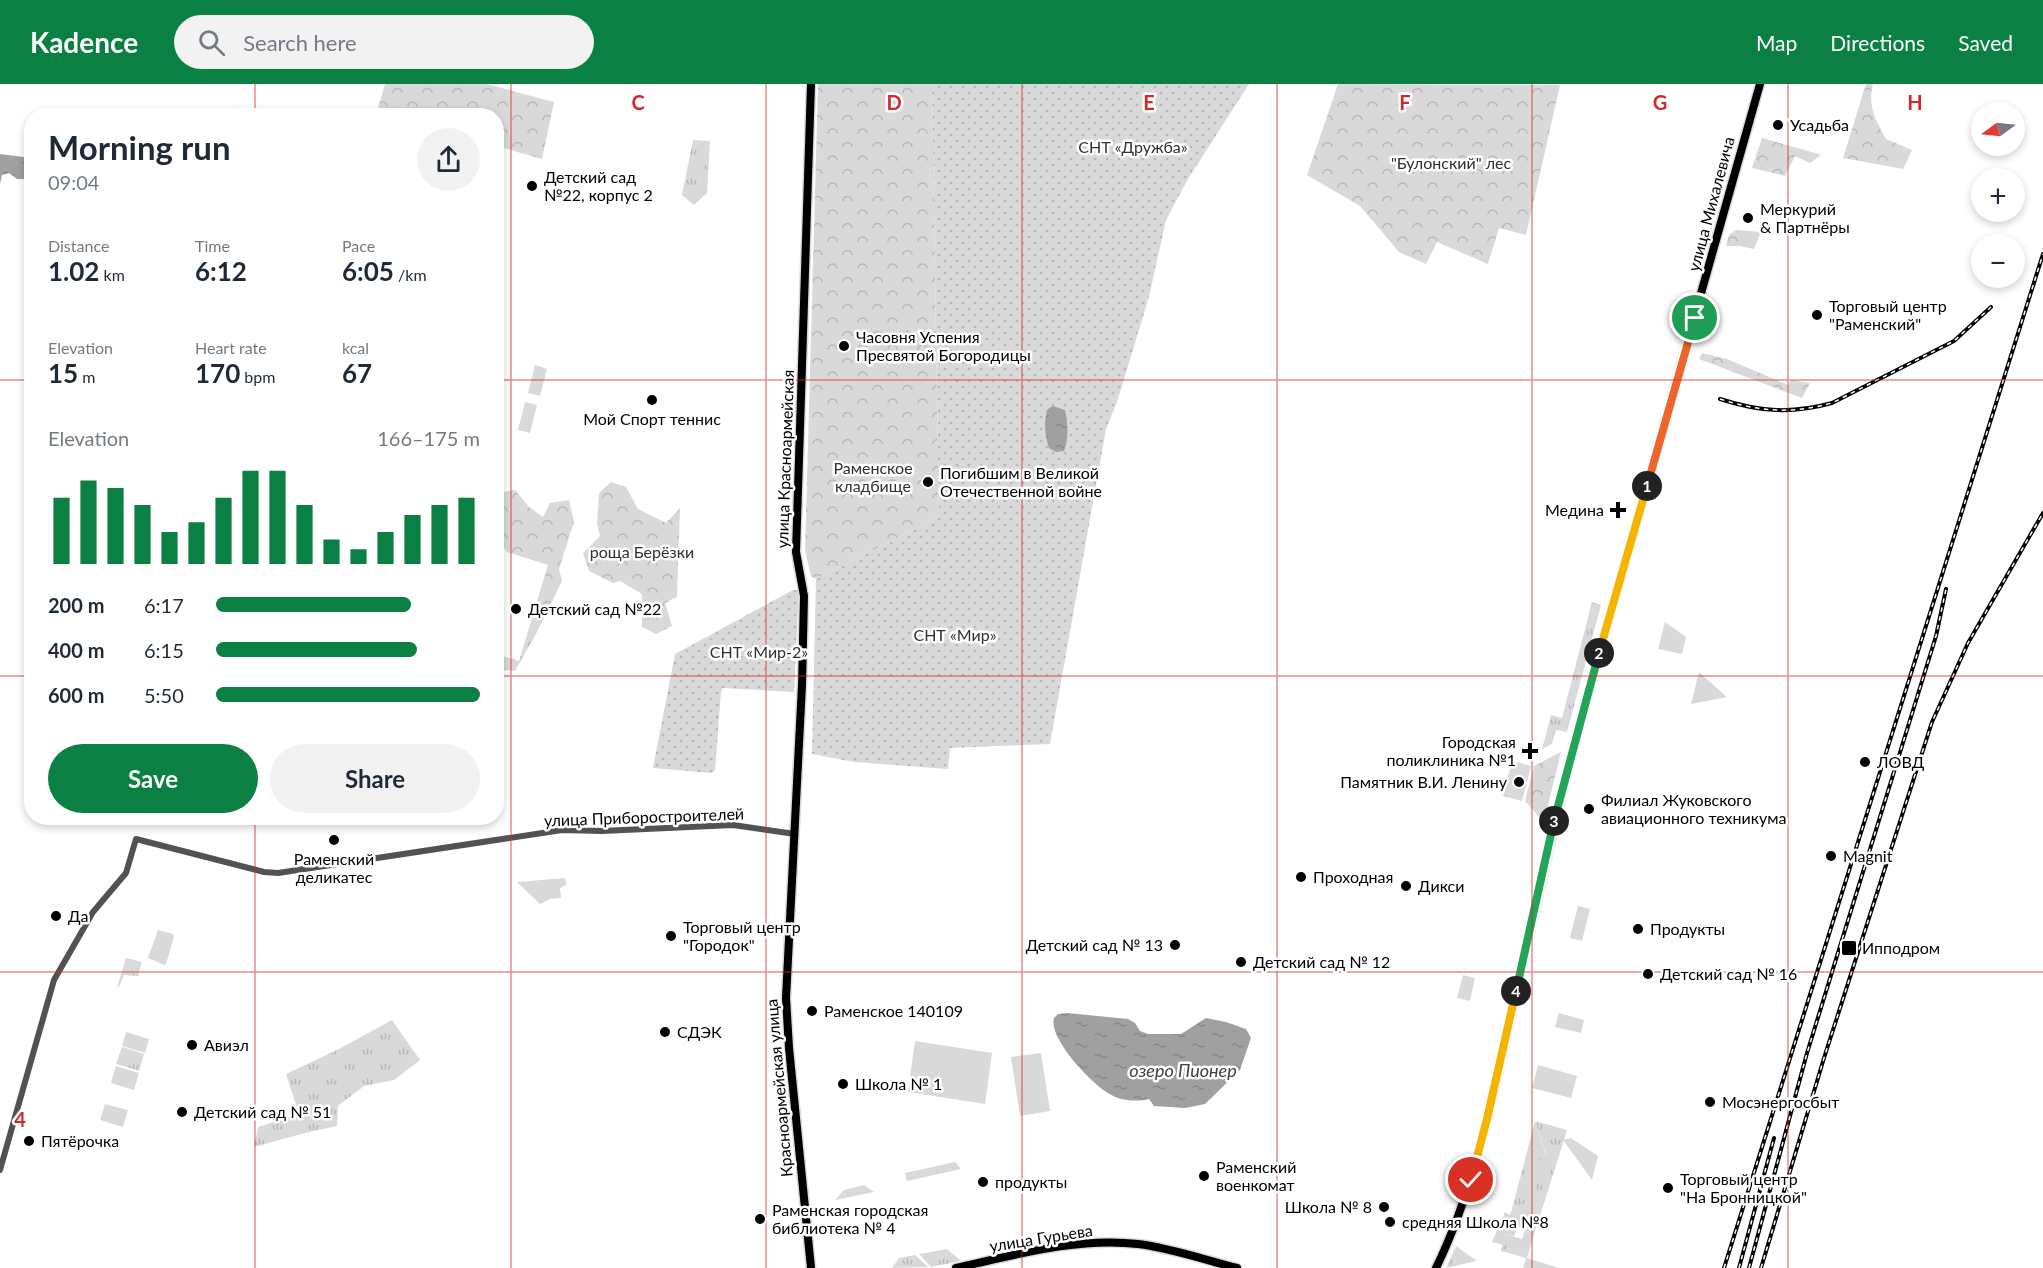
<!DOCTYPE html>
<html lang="en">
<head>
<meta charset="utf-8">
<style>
  body { margin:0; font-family:Lato,sans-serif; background:#f2f2f3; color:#1f2937; height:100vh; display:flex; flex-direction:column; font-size:22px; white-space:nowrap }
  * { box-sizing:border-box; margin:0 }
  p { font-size:20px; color:#747a83 }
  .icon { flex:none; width:33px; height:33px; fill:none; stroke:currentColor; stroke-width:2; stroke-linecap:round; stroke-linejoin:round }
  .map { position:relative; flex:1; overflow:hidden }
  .details { position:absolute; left:24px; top:24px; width:480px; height:717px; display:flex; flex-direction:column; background:#fff; border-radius:24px; box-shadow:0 3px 9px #0003 }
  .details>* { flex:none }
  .needle { width:39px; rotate:255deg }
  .buttons { position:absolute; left:1971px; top:18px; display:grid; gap:12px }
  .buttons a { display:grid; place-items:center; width:54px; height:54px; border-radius:50%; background:#fff; box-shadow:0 3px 9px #0003; font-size:30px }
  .pin { position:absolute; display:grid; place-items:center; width:51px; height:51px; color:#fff; margin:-26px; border:3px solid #fff; border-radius:50%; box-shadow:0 2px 6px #0007 }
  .km { position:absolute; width:30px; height:30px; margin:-15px; border-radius:50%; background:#222; color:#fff; font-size:16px; line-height:30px; text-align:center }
  .round { display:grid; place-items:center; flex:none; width:63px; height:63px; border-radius:32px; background:#f2f2f3 }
  .head { display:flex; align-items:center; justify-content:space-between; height:102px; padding:0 24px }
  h1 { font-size:33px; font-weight:700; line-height:45px }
  .figures { display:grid; grid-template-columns:repeat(3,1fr); gap:9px; height:102px; padding:6px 24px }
  .figures div { display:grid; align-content:center }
  .figures b { font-size:26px; font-weight:700 }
  .figures small { font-size:16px; font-weight:400 }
  .figures p { font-size:16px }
  .chart { height:168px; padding:12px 24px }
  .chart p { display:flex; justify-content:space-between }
  .chart svg { width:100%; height:108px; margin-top:6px; stroke:#0b8043; stroke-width:6 }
  .action { display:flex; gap:12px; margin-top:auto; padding:12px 24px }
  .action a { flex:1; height:69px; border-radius:36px; background:#0b8043; color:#fff; font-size:24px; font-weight:700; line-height:69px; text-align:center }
  .action a+a { background:#f2f2f3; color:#1f2937 }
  ul { padding:0 24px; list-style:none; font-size:20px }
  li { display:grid; grid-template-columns:96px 72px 1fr; align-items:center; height:45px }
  li i { height:15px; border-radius:8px; background:#0b8043 }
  header { display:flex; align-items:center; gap:36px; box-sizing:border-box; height:84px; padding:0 30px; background:#0b8043; color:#fff }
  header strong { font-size:28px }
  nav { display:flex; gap:33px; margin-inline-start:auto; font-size:21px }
  .search { width:420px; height:54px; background:#f2f2f3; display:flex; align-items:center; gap:15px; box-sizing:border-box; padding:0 21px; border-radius:33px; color:#747a83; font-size:22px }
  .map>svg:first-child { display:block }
  .grass { fill:url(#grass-tufts) }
  .forest { fill:url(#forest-crowns) }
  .park { fill:#d9d9d9 }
  .garden { fill:url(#garden-dots) }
  .water { fill:url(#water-ripples) }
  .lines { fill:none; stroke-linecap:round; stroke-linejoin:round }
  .major-casing { stroke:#dbdbdb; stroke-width:11 }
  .minor { stroke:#525252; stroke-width:6 }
  .major { stroke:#000; stroke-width:8 }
  .rail-casing { stroke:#000; stroke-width:4 }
  .rail { stroke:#fff; stroke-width:1.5; stroke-dasharray:4.5; stroke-linecap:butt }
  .split-1-casing { stroke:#fff; stroke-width:12 }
  .split-2-casing { stroke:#fff; stroke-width:12 }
  .split-3-casing { stroke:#fff; stroke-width:12 }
  .split-4-casing { stroke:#fff; stroke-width:12 }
  .split-5-casing { stroke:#fff; stroke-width:12 }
  .split-1 { stroke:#f0652b; stroke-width:8 }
  .split-2 { stroke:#f5b400; stroke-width:8 }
  .split-3 { stroke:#22a559; stroke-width:8 }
  .split-4 { stroke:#22a559; stroke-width:8 }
  .split-5 { stroke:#f5b400; stroke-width:8 }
  .grid { fill:none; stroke:#d62828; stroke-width:1.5; stroke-opacity:0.55 }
  .poi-dot { fill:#000; stroke:#fff; stroke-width:2 }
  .labels { text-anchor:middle; stroke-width:5; stroke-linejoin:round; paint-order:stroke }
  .poi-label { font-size:16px; fill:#000; stroke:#fff; text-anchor:start }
  .park-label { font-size:16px; fill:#303030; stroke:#fff }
  .street-label { font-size:16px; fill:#000; stroke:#fff }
  .water-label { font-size:18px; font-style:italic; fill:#414141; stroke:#fff }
  .grid-label { font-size:20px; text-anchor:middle; font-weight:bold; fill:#d62828; stroke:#fff; stroke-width:5; stroke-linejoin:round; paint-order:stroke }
</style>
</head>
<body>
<header>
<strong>Kadence</strong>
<div class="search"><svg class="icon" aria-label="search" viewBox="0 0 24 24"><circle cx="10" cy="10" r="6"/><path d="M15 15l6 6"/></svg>Search here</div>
<nav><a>Map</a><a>Directions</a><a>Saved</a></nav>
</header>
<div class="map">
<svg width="2043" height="1184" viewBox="0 0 2043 1184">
  <defs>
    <pattern id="grass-tufts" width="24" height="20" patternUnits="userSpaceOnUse" patternTransform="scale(1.5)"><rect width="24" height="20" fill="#d9d9d9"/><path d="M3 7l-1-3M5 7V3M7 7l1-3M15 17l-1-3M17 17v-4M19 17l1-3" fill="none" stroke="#b8b8b8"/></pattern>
    <pattern id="forest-crowns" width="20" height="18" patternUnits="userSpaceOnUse" patternTransform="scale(1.5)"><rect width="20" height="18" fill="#d9d9d9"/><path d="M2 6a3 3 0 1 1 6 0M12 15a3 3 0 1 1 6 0" fill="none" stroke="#b8b8b8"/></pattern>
    <pattern id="garden-dots" width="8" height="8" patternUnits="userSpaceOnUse" patternTransform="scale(1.5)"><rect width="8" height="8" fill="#d9d9d9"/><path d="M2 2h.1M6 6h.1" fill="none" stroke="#b8b8b8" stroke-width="1.8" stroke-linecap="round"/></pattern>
    <pattern id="water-ripples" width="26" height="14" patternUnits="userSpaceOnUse" patternTransform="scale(1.5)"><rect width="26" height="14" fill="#a0a0a0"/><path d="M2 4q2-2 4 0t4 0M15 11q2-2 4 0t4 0" fill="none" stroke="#888"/></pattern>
  </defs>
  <rect width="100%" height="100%" fill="#fff"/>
  <path class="grass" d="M 693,56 L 710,57 L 707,109 L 694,121 L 682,111 Z
    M 1592,518 L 1601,521 L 1567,648 L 1556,646 L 1552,660 L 1542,665 L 1551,631 L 1562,634 Z
    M 1517,678 L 1531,682 L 1522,717 L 1503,712 L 1511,682 Z
    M 126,874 L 142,878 L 138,892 L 124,891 L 120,901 L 117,904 Z
    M 392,936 L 420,976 L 394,996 L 364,1002 L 338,1022 L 337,1042 L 305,1049 L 254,1063 L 258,1043 L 299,1030 L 286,990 L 339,965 Z
    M 122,963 L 144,970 L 139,987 L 116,980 Z
    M 1535,1037 L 1567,1046 L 1547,1110 L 1512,1125 L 1523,1083 L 1546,1071 Z
    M 1526,1144 L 1535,1147 L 1527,1174 L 1559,1184 L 1523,1184 L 1526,1174 L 1501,1167 L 1505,1150 L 1522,1155 Z
    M 1456,1162 L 1477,1177 L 1446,1184 Z
    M 947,1165 L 961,1177 L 931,1183 L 919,1170 Z
    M 915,1171 L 928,1183 L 892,1184 L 899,1174 Z"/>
  <path class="forest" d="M 385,0 L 487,0 L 554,18 L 542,75 L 497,62 L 496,32 L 376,31 Z
    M 818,0 L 932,0 L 939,433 L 816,495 L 811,492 L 805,467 Z
    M 1338,0 L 1560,1 L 1526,151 L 1499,144 L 1488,180 L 1437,158 L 1426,180 L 1399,168 L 1360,122 L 1307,91 Z
    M 1866,0 L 1873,0 C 1867,21 1876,37 1886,55 L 1912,66 L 1903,85 L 1843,74 Z
    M 1762,54 L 1815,69 L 1821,71 L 1810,79 L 1795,72 L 1785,92 L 1752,84 Z
    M 1736,146 L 1761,148 L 1754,165 L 1740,162 L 1726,162 L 1729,151 Z
    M 1702,269 L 1727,275 L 1788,301 L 1791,296 L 1810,299 L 1802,314 L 1699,275 Z
    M 611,398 L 626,403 L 638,425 L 666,439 L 680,424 L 677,513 L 665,519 L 672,542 L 656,550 L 642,543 L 642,510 L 620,497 L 613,499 L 589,487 L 583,469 L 600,452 L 597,440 L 599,409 Z
    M 515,406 L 529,423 L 543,433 L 550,419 L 569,416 L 574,438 L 559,485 L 562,497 L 537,548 L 515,587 L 497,585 L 497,570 L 519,577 L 548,481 L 507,468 L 497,454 L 497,409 Z
    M 1561,668 L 1544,738 L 1525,717 L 1534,682 Z"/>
  <path class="park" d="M 535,281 L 547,285 L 540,312 L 528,309 Z
    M 525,318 L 537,321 L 530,349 L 518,346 Z
    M 1665,538 L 1686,553 L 1682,570 L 1658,565 Z
    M 1699,588 L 1727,613 L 1691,620 Z
    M 565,794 L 566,801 L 560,804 L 561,814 L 550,815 L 540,820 L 517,798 Z
    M 1578,822 L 1590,825 L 1582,857 L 1570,854 Z
    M 158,846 L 173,850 L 174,853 L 166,880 L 164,881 L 148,874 Z
    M 1463,891 L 1475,894 L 1470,917 L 1457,914 Z
    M 1559,929 L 1584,936 L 1581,949 L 1555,943 Z
    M 126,948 L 149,955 L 145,969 L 122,962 Z
    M 915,957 L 992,969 L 985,1020 L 908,1008 Z
    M 1041,969 L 1050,1027 L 1020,1032 L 1011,973 Z
    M 1538,981 L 1577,992 L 1571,1014 L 1532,1004 Z
    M 116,982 L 139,989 L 134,1006 L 111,999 Z
    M 105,1020 L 128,1026 L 123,1043 L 100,1036 Z
    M 1535,1037 L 1546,1072 L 1523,1083 Z
    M 1571,1054 L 1598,1072 L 1592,1096 L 1563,1056 Z
    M 955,1078 L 961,1085 L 907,1097 L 905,1089 Z
    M 1526,1086 L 1540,1090 L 1534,1112 L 1520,1108 Z
    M 864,1101 L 874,1108 L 835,1116 L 844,1106 Z
    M 1547,1110 L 1535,1147 L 1518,1142 L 1514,1152 L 1505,1150 L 1503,1161 L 1492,1158 L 1505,1128 L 1510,1131 L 1512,1125 Z"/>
  <path class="garden" d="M 932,0 L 1249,0 L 1188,95 L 1166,136 L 1149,213 L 1117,318 L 1106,345 L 1050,660 L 950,664 L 948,685 L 854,678 L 812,670 L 816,495 L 939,433 Z
    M 793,506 L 799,506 L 794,608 L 723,604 L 721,608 L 715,687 L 711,689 L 653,684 L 675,570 Z"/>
  <path class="water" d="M 0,70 L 31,74 L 31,100 L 30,95 L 17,95 L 9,89 L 2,91 L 0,100 Z
    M 1053,322 L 1065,326 C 1068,340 1069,353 1064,367 L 1056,368 L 1049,364 C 1045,352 1043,337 1048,325 Z
    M 1067,929 L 1128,935 L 1135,939 L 1140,947 L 1148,950 L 1181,950 L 1206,934 L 1226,938 L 1246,945 L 1251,954 L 1240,986 L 1205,1020 L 1185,1024 L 1154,1022 L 1149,1015 C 1135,1018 1120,1017 1108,1009 C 1091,999 1048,954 1054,934 L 1058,930 Z"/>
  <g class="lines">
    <defs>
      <path id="major" d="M 811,1184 L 789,964 L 786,914 L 802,601 L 804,512 L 796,468 L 811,0
        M 956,1184 C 1015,1171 1077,1153 1138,1160 C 1171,1164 1205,1176 1237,1184
        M 1436,1184 C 1472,1110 1489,1030 1507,949 C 1529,853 1550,756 1574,660 L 1760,0"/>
    </defs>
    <use href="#major" class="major-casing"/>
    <path class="minor" d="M 0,1086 L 54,896 L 93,828 L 126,789 L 136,755 L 264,788 L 278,789 L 562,746 L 602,747 L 733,741 L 795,750"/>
    <use href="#major" class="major"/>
    <defs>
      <path id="rail" d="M 1720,315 C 1760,328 1792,330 1832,319 L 1954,257 L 1991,223
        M 1724,1184 L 2043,170
        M 1739,1184 L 1774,1054
        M 1749,1184 L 1807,969 L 1936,552 L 1946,505
        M 1761,1184 L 1824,974 L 1932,638 L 1968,559 L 2043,429"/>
    </defs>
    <use href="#rail" class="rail-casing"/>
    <use href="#rail" class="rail"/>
  </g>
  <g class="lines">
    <defs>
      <path id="split-1" d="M 1647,402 L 1695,234"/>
      <path id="split-2" d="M 1599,569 L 1647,402"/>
      <path id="split-3" d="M 1554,737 L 1599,569"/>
      <path id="split-4" d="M 1516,907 L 1554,737"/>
      <path id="split-5" d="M 1471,1096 L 1487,1035 L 1516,907"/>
    </defs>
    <use href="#split-1" class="split-1-casing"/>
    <use href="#split-2" class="split-2-casing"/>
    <use href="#split-3" class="split-3-casing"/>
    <use href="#split-4" class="split-4-casing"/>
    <use href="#split-5" class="split-5-casing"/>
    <use href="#split-1" class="split-1"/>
    <use href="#split-2" class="split-2"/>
    <use href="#split-3" class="split-3"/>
    <use href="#split-4" class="split-4"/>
    <use href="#split-5" class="split-5"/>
  </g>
  <path class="grid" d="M 255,0 L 255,32M 511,0 L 511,1184M 766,0 L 766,1184M 1022,0 L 1022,1184M 1277,0 L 1277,1184M 1532,0 L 1532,1184M 1788,0 L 1788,1184M 0,296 L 32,296M 496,296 L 2043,296M 0,592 L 32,592M 496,592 L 2043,592M 255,734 L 255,1184M 0,888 L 2043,888"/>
  <g class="poi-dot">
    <circle cx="1778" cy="41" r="6"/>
    <circle cx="532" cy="102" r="6"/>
    <circle cx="1748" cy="134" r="6"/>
    <circle cx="1817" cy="231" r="6"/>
    <circle cx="844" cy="262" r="6"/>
    <circle cx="652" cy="316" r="6"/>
    <circle cx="928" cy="398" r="6"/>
    <path d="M1615 417h6v6h6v6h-6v6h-6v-6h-6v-6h6z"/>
    <circle cx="516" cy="525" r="6"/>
    <path d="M1527 658h6v6h6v6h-6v6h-6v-6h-6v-6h6z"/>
    <circle cx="1865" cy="678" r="6"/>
    <circle cx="1519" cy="698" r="6"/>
    <circle cx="1589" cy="725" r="6"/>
    <circle cx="334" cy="756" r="6"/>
    <circle cx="1831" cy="772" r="6"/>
    <circle cx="1301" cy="793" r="6"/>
    <circle cx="1406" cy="802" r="6"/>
    <circle cx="56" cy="832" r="6"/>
    <circle cx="1638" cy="845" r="6"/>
    <circle cx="671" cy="852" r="6"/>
    <circle cx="1175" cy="861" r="6"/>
    <rect x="1841" y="856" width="16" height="16" rx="3"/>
    <circle cx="1241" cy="878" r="6"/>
    <circle cx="1648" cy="890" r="6"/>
    <circle cx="812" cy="927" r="6"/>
    <circle cx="665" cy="948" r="6"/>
    <circle cx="192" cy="961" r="6"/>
    <circle cx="843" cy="1000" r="6"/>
    <circle cx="1710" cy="1018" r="6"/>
    <circle cx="182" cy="1028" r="6"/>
    <circle cx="29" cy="1057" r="6"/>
    <circle cx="1204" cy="1092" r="6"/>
    <circle cx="983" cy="1098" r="6"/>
    <circle cx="1668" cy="1104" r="6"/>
    <circle cx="1384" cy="1123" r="6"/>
    <circle cx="760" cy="1135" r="6"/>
    <circle cx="1390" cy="1138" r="6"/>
  </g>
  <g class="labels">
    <g class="poi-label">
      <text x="1790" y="47">Усадьба</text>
      <text x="544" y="99">Детский сад<tspan x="544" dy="18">№22, корпус 2</tspan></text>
      <text x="1760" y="131">Меркурий<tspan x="1760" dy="18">&amp; Партнёры</tspan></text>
      <text x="1829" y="228">Торговый центр<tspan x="1829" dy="18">"Раменский"</tspan></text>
      <text x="856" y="259">Часовня Успения<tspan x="856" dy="18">Пресвятой Богородицы</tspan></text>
      <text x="652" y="341" text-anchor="middle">Мой Спорт теннис</text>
      <text x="940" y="395">Погибшим в Великой<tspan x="940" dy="18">Отечественной войне</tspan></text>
      <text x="1604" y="432" text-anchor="end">Медина</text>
      <text x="528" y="531">Детский сад №22</text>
      <text x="1516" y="664" text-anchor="end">Городская<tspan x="1516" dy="18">поликлиника №1</tspan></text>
      <text x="1877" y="684">ЛОВД</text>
      <text x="1507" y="704" text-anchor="end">Памятник В.И. Ленину</text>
      <text x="1601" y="722">Филиал Жуковского<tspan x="1601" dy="18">авиационного техникума</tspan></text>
      <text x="1843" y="778">Magnit</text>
      <text x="334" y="781" text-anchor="middle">Раменский<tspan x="334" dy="18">деликатес</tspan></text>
      <text x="1313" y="799">Проходная</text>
      <text x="1418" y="808">Дикси</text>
      <text x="68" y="838">Да</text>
      <text x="683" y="849">Торговый центр<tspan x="683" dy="18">"Городок"</tspan></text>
      <text x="1650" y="851">Продукты</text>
      <text x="1163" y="867" text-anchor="end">Детский сад № 13</text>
      <text x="1862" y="870">Ипподром</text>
      <text x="1253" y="884">Детский сад № 12</text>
      <text x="1660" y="896">Детский сад № 16</text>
      <text x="824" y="933">Раменское 140109</text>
      <text x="677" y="954">СДЭК</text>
      <text x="204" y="967">Авиэл</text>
      <text x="855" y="1006">Школа № 1</text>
      <text x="1722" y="1024">Мосэнергосбыт</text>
      <text x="194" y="1034">Детский сад № 51</text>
      <text x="41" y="1063">Пятёрочка</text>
      <text x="1216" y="1089">Раменский<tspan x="1216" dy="18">военкомат</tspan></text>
      <text x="1680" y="1101">Торговый центр<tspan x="1680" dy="18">"На Бронницкой"</tspan></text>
      <text x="995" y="1104">продукты</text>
      <text x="1372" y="1129" text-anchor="end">Школа № 8</text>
      <text x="772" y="1132">Раменская городская<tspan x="772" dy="18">библиотека № 4</tspan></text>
      <text x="1402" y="1144">средняя Школа №8</text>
    </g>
    <g class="park-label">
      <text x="1133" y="69">СНТ «Дружба»</text>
      <text x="1451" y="85">"Булонский" лес</text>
      <text x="873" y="390">Раменское<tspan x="873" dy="18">кладбище</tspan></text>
      <text x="642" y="474">роща Берёзки</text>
      <text x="955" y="557">СНТ «Мир»</text>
      <text x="759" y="574">СНТ «Мир-2»</text>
    </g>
    <g class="street-label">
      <text transform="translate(1711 120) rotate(-75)" y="6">улица Михалевича</text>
      <text transform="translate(785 375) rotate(-88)" y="6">улица Красноармейская</text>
      <text transform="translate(644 733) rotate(-2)" y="6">улица Приборостроителей</text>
      <text transform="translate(779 1004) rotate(-95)" y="6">Красноармейская улица</text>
      <text transform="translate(1041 1154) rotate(-9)" y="6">улица Гурьева</text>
    </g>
    <g class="water-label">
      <text x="1183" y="993">озеро Пионер</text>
    </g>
  </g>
  <g class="grid-label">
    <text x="638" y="26">C</text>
    <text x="894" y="26">D</text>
    <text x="1149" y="26">E</text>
    <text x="1405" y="26">F</text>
    <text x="1660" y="26">G</text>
    <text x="1915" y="26">H</text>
    <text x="20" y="1043">4</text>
  </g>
</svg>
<div class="buttons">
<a><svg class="needle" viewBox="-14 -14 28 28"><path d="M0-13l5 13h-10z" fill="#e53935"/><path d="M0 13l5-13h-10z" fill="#747a83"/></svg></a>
<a>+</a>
<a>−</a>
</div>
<div class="pin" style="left:1695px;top:234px;background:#1e9e55"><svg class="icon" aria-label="arrive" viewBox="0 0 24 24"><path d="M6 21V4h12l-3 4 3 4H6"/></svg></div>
<div class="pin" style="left:1471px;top:1096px;background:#d93025"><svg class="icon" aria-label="check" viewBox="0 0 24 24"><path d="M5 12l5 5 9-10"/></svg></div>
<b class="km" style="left:1647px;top:402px">1</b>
<b class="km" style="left:1599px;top:569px">2</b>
<b class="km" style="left:1554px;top:737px">3</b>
<b class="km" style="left:1516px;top:907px">4</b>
<section class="details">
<div class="head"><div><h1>Morning run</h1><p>09:04</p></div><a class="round"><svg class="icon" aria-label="share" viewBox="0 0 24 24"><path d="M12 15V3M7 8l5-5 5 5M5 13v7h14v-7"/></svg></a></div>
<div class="figures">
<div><p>Distance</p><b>1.02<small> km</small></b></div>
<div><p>Time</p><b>6:12</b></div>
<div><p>Pace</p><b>6:05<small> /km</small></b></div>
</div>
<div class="figures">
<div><p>Elevation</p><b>15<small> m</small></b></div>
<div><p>Heart rate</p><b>170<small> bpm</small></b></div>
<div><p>kcal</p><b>67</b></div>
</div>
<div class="chart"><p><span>Elevation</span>166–175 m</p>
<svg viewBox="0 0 160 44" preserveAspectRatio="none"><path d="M5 44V17M15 44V10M25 44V13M35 44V20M45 44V31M55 44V27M65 44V17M75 44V6M85 44V6M95 44V20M105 44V34M115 44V38M125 44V31M135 44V24M145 44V20M155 44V17"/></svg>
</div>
<ul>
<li><b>200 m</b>6:17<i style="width:74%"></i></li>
<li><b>400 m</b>6:15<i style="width:76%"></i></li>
<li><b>600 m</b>5:50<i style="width:100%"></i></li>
</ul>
<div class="action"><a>Save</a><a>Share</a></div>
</section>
</div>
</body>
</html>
